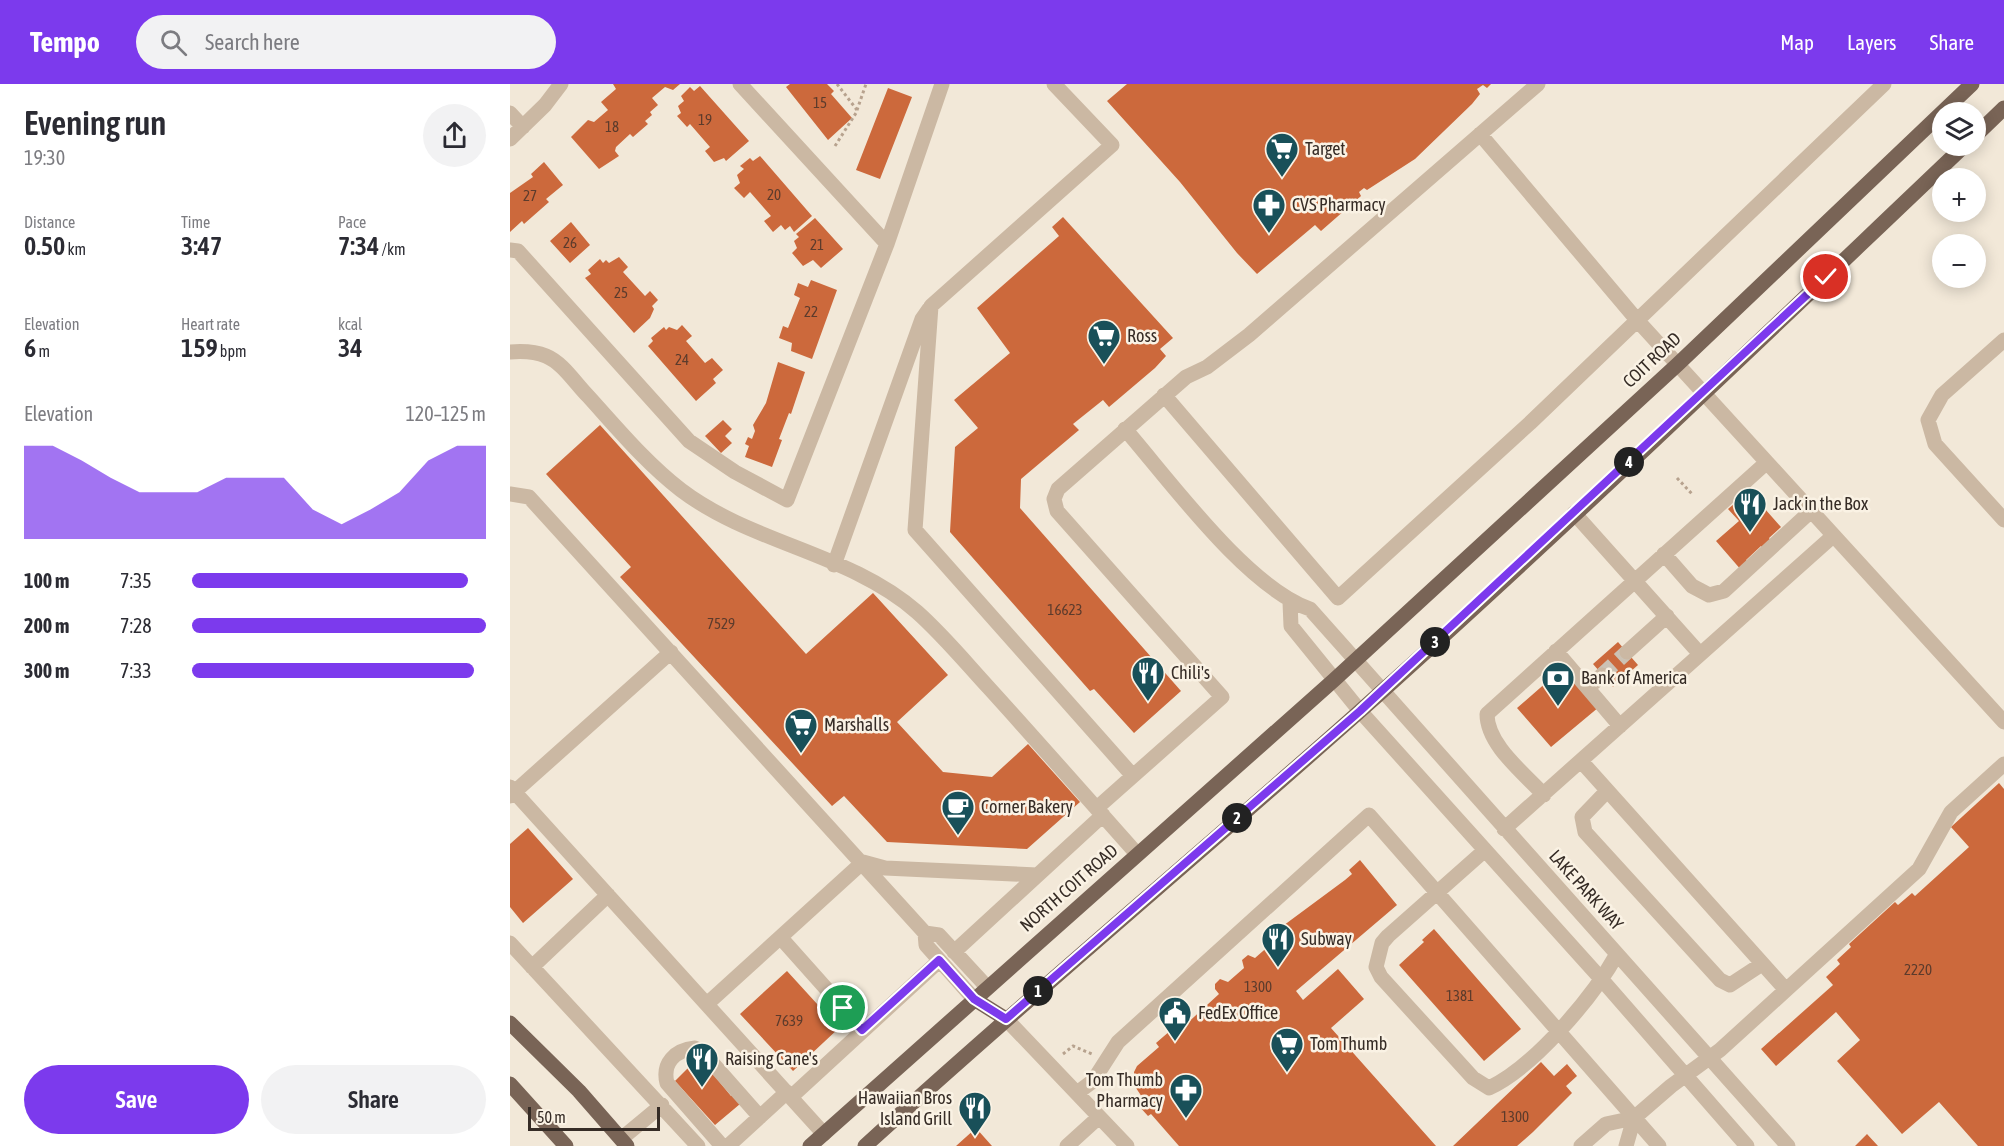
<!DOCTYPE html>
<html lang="en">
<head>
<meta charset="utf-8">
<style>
  body { margin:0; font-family:"Asap Condensed",sans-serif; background:#f2f2f3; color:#2b2b33; height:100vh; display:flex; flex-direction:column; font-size:22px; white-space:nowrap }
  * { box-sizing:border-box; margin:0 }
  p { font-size:20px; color:#7c7c81 }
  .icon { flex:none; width:33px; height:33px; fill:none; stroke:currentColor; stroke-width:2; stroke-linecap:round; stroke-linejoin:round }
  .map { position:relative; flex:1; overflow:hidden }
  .panel { display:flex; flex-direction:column; background:#fff; width:510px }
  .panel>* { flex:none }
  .controls { position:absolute; left:1422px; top:18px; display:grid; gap:12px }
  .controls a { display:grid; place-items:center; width:54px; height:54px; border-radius:50%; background:#fff; box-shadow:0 3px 15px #0003; font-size:30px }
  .scale { position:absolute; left:18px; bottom:15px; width:132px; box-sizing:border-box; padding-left:6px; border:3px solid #362c26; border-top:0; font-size:16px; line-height:21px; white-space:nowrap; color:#362c26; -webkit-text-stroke:4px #faf2e4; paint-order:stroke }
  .pin { position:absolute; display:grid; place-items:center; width:51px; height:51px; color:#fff; margin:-26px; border:3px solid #fff; border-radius:50%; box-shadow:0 2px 6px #0007 }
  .km { position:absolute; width:30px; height:30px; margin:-15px; border-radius:50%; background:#222; color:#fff; font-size:16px; line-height:30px; text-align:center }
  .round { display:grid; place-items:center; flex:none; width:63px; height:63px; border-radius:32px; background:#f2f2f3 }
  .headline { display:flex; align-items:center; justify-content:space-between; height:102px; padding:0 24px }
  h1 { font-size:33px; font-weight:600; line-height:45px }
  .stats { display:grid; grid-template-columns:repeat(3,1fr); gap:9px; height:102px; padding:6px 24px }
  .stats div { display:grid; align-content:center }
  .stats b { font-size:26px; font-weight:600 }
  .stats small { font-size:16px; font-weight:400 }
  .stats p { font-size:16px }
  .chart { height:168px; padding:12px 24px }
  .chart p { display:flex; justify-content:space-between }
  .chart svg { width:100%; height:108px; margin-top:6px; fill:#7c3aed; opacity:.7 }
  .button { display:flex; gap:12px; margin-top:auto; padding:12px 24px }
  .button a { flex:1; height:69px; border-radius:36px; background:#7c3aed; color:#fff; font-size:24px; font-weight:600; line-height:69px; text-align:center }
  .button a+a { background:#f2f2f3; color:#2b2b33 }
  ul { padding:0 24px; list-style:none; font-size:20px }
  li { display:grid; grid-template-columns:96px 72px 1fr; align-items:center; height:45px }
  li i { height:15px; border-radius:8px; background:#7c3aed }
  header { display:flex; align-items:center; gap:36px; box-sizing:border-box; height:84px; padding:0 30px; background:#7c3aed; color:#fff }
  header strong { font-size:28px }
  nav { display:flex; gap:33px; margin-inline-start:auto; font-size:21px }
  .search { width:420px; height:54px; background:#f2f2f3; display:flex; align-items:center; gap:15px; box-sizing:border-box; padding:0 21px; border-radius:33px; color:#7c7c81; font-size:22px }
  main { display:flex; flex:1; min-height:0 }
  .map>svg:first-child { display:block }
  .building { fill:#cc693c }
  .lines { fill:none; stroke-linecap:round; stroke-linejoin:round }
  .minor-tunnel { stroke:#ccc2b4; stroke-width:15; stroke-dasharray:15 8; stroke-linecap:butt }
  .path { stroke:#b7a28e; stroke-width:3; stroke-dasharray:3 3; stroke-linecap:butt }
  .minor { stroke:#cbb8a3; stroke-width:15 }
  .major { stroke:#796456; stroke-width:15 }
  .route-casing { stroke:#fff; stroke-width:12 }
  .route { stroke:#7c3aed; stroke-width:8 }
  .labels { text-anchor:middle; stroke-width:5; stroke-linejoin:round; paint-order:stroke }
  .number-label { font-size:15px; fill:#5c3b2c }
  .poi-label { font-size:18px; fill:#362c26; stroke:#faf2e4; text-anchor:start }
  .street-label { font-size:18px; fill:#362c26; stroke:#faf2e4 }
</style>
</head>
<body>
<header>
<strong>Tempo</strong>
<div class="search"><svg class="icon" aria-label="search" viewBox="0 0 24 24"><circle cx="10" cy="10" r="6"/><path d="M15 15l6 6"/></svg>Search here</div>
<nav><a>Map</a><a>Layers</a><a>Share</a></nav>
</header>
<main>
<section class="panel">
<div class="headline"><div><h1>Evening run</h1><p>19:30</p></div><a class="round"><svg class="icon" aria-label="share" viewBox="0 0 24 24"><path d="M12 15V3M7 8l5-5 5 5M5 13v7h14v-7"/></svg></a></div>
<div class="stats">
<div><p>Distance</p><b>0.50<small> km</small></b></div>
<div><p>Time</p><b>3:47</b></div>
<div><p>Pace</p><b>7:34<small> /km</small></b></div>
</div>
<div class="stats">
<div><p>Elevation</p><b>6<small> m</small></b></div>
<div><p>Heart rate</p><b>159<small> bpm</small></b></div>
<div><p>kcal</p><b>34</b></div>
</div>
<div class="chart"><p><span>Elevation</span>120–125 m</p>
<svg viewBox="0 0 160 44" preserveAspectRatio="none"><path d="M0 44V6L10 6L20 12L30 19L40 25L50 25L60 25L70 19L80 19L90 19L100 32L110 38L120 32L130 25L140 12L150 6L160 6V44z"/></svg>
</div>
<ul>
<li><b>100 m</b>7:35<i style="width:94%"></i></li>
<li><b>200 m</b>7:28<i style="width:100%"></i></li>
<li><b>300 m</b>7:33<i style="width:96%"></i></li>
</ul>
<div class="button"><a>Save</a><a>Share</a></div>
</section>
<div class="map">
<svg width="1494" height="1062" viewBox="0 0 1494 1062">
  <rect width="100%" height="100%" fill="#f2e8d8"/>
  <path class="building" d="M 103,0 L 170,0 L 163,6 L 155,3 L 142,14 L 148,21 L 140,28 L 142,31 L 135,37 L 138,40 L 123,53 L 120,50 L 106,63 L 105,67 L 109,72 L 89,85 L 61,53 L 78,36 L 84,38 L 98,26 L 91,18 L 106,5 Z
    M 280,0 L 317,0 L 324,7 L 321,10 L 342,34 L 318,56 L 276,3 Z
    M 617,0 L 981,0 L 977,4 L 973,1 L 967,5 L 970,10 L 962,20 L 905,75 L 857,106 L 854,104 L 849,108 L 851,112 L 811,147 L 805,141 L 747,190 L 727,169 L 670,98 L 597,17 Z
    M 190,2 L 239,57 L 216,77 L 214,74 L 204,78 L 195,67 L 200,63 L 180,40 L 177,43 L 167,32 L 171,29 L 168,22 L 174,17 L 171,12 L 180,3 L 184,7 Z
    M 378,4 L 402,13 L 370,95 L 346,86 Z
    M 250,72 L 302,132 L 284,148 L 280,142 L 275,146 L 271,141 L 263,148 L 254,137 L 261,132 L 240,108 L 234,114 L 224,104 L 230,99 L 227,91 L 234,85 L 230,82 L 240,74 L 243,77 Z
    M 34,78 L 53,101 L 36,115 L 39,118 L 14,140 L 12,137 L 0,148 L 0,109 L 23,93 L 21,90 Z
    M 553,133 L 663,254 L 650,265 L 656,272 L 645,284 L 599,323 L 593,316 L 563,340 L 569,346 L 511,395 L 510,424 L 671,607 L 624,649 L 584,605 L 580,607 L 440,448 L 445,363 L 468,344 L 444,316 L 500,269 L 467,224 L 549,152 L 542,143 Z
    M 305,134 L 333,165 L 311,184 L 303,176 L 293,182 L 282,169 L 287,164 L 284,157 L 289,153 L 286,150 Z
    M 61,138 L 80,161 L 60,179 L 40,157 Z
    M 109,173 L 118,183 L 113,188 L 135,212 L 140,207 L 148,216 L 142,222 L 144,225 L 140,234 L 124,249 L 75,194 L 81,190 L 78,186 L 90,175 L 93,179 L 96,176 L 99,179 Z
    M 301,196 L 327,206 L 302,275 L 281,267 L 282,259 L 269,254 L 273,242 L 278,244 L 290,214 L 284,211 L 288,199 L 298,203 Z
    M 172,241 L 182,252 L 176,257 L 195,279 L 202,274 L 213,286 L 203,295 L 206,299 L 186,317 L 138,262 L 143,257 L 141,254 L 154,243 L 156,246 L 159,243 L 167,246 Z
    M 268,278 L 295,288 L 281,330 L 279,329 L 269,355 L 272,356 L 262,383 L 235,373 L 239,362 L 235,360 L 238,353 L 242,355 L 245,347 L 243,341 L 256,319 Z
    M 213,336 L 222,345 L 215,352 L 222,359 L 211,369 L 195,352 Z
    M 90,341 L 296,570 L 363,509 L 438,591 L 387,638 L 433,688 L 482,693 L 518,660 L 570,718 L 517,765 L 377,758 L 334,712 L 322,722 L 110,493 L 121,483 L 36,390 Z
    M 1239,407 L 1271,443 L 1259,454 L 1262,459 L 1254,466 L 1251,462 L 1236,476 L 1239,480 L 1232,487 L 1206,457 L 1229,437 L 1218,425 Z
    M 1108,558 L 1128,581 L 1103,603 L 1083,580 Z
    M 1054,583 L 1089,623 L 1041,663 L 1007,624 Z
    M 1489,699 L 1494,705 L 1494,1062 L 1468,1062 L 1429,1018 L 1392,1050 L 1327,977 L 1350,956 L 1326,928 L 1266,982 L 1251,965 L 1323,901 L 1316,893 L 1330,880 L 1327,876 L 1341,863 L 1339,860 L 1385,818 L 1388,821 L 1402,809 L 1405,812 L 1459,763 L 1441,743 Z
    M 18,744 L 63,795 L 13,839 L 0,823 L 0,760 Z
    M 850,776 L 887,821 L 786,907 L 793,916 L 828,885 L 854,915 L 821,944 L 926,1062 L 669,1062 L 641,1030 L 638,1032 L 628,1021 L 634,1016 L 624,1001 L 624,988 L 627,982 L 649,963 L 646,959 L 668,940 L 672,944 L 709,910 L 705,905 L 705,900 L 710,895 L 718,898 L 734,884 L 732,876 L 738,871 L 745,874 L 761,860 L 758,857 L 762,850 L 835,796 L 842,790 L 839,786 Z
    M 924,845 L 1011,945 L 974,977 L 889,881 L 914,858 L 912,856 Z
    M 277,887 L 329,944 L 283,987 L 230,930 Z
    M 189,973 L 221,1012 L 223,1011 L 230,1020 L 205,1041 L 165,997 Z
    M 1031,978 L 1044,992 L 1057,980 L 1067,992 L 1056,1002 L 1062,1009 L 1023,1048 L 1007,1062 L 943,1062 Z
    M 466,1044 L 482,1062 L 446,1062 Z
    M 1357,1050 L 1368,1062 L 1345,1062 Z"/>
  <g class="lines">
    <path class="minor-tunnel" d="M 1092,591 L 1117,568"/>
    <path class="path" d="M 327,0 L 347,26
      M 325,62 L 346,29 L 356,0
      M 1167,394 L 1183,411
      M 553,970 L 563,962 L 582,970"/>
    <path class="minor" d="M 230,0 L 377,160
      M 544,0 L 602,61 L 421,222 L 405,446 L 623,692
      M 0,29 L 13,43
      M 970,50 L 1127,236 L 1494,638
      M 0,55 L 35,21 L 51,0
      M 0,166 L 8,167 L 179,357 L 225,388 L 277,416 L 377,160 L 432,0
      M 1494,256 L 1432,311 L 1418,336 L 1425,360 L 1494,436
      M 0,268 C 12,267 24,267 36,272 C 53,279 65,299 78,312 C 107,344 136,379 171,406 C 242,460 340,469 407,528 C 433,551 456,579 479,604 C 529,659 578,715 627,770
      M 654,311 L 828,514 L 1020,339 L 1374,0
      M 615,345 C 660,397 737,503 800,525 L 1278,1062
      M 0,410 L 19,413 L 415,849
      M 1064,429 L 1190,570
      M 1154,470 L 1182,502 L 1199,511 L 1214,507 L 1300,428
      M 324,481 L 412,235 L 419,225
      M 780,518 L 781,542 L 850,627 L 1093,897 L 1237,1062
      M 1046,567 L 1110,642
      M 1117,568 L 1157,532
      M 1078,604 L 1092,591
      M 1071,677 L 1276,906
      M 0,703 L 314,1050
      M 1097,707 L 1072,733 L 1075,748 L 1210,896 L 1220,901 L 1252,880
      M 1034,711 C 1014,689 977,661 977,630 L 1256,379
      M 0,712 L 161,568
      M 588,723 L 712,613 L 547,427 L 544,415 L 548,405 L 676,293 L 697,283 L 739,251 L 1028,0
      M 994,745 L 1323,452
      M 974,767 L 878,852 L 872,859 L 866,883 L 871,893 L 963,994 L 979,1004 C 1024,983 1083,913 1107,870
      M 271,854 L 353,946
      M 0,859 L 188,1062
      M 444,868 L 593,731
      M 22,883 L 98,811
      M 464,915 L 416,861 L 415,849 L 429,851 L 477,903
      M 198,919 L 353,778 L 375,784 L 527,791
      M 496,935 L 617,1062
      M 567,1009 L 583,997 L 608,958 L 859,731 L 1149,1062
      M 281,1013 L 429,877
      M 111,1055 L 152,1021
      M 212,1062 L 157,999 C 152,979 165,966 185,964 L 197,973 L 250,1033
      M 218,1062 L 277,1008
      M 557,1062 L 589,1033
      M 1071,1062 L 1096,1040 L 1124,1034 L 1161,1002 L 1210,966 L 1276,906 L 1409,785 L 1441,728 L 1494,680
      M 1116,1062 L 1124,1034"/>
    <path class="major" d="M 1466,51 L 1494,24
      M 464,915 L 496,935
      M 0,939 L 69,1007 L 117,1062
      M 0,1000 L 56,1062
      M 300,1062 L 824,596 L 1167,281 L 1462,0
      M 355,1062 C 517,914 685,774 849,628 C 1055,444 1254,252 1454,62"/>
  </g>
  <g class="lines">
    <defs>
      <path id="route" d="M 333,924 L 352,946 L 429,876 L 464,915 L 496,935 L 850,627 L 1316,193"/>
    </defs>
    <use href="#route" class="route-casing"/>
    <use href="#route" class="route"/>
  </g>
  <defs>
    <symbol id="supermarket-pin" viewBox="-11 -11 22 30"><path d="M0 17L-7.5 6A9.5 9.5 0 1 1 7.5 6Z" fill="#195059" stroke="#faf2e4"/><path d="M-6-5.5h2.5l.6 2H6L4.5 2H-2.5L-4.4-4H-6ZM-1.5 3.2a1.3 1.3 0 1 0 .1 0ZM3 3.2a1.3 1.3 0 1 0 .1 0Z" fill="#fff"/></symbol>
    <symbol id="pharmacy-pin" viewBox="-11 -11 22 30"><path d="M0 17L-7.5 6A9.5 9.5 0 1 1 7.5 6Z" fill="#195059" stroke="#faf2e4"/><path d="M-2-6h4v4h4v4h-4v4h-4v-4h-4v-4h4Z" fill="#fff"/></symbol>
    <symbol id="restaurant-pin" viewBox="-11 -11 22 30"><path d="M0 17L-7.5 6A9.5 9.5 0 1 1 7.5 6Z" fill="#195059" stroke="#faf2e4"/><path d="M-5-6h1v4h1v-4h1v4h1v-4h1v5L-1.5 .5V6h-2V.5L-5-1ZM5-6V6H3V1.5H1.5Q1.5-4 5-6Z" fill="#fff"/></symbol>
    <symbol id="bank-pin" viewBox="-11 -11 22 30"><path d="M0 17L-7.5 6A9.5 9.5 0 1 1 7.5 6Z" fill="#195059" stroke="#faf2e4"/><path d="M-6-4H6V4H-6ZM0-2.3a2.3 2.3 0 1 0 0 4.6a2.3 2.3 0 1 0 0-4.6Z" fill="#fff"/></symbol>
    <symbol id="cafe-pin" viewBox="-11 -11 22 30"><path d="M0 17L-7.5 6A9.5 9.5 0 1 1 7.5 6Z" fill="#195059" stroke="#faf2e4"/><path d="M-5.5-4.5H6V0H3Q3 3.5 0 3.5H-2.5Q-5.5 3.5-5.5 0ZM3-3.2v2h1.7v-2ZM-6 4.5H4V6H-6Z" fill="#fff"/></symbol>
    <symbol id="civic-pin" viewBox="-11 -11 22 30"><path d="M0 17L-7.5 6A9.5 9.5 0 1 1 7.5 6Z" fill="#195059" stroke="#faf2e4"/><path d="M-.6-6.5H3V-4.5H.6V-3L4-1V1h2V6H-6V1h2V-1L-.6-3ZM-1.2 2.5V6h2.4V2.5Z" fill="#fff"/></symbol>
  </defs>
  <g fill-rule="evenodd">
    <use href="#supermarket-pin" x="753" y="46" width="38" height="52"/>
    <use href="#pharmacy-pin" x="740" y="102" width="38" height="52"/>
    <use href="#supermarket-pin" x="575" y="233" width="38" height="52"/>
    <use href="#restaurant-pin" x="1221" y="401" width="38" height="52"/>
    <use href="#restaurant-pin" x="619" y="570" width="38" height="52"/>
    <use href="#bank-pin" x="1029" y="575" width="38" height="52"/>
    <use href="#supermarket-pin" x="272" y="622" width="38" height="52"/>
    <use href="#cafe-pin" x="429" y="704" width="38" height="52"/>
    <use href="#restaurant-pin" x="749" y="836" width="38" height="52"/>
    <use href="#civic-pin" x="646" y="910" width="38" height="52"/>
    <use href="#supermarket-pin" x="758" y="941" width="38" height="52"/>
    <use href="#restaurant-pin" x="173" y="956" width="38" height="52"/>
    <use href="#pharmacy-pin" x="657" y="987" width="38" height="52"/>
    <use href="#restaurant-pin" x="446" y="1005" width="38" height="52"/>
  </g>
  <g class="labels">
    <g class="number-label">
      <text x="310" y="24">15</text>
      <text x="195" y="41">19</text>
      <text x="102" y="48">18</text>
      <text x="264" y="116">20</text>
      <text x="20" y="117">27</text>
      <text x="60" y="164">26</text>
      <text x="307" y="166">21</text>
      <text x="111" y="214">25</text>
      <text x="301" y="233">22</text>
      <text x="172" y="281">24</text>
      <text x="555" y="531">16623</text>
      <text x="211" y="545">7529</text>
      <text x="1408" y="891">2220</text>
      <text x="748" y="908">1300</text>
      <text x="950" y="917">1381</text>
      <text x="279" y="942">7639</text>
      <text x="1005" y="1038">1300</text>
    </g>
    <g class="poi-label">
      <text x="795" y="71">Target</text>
      <text x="782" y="127">CVS Pharmacy</text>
      <text x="617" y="258">Ross</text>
      <text x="1263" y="426">Jack in the Box</text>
      <text x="661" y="595">Chili's</text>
      <text x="1071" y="600">Bank of America</text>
      <text x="314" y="647">Marshalls</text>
      <text x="471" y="729">Corner Bakery</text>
      <text x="791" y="861">Subway</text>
      <text x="688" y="935">FedEx Office</text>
      <text x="800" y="966">Tom Thumb</text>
      <text x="215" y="981">Raising Cane's</text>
      <text x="653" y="1002" text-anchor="end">Tom Thumb<tspan x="653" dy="21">Pharmacy</tspan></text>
      <text x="442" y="1020" text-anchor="end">Hawaiian Bros<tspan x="442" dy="21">Island Grill</tspan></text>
    </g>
    <g class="street-label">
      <text transform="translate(1142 276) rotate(-43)" y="6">COIT ROAD</text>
      <text transform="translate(559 804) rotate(-41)" y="6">NORTH COIT ROAD</text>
      <text transform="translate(1076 806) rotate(48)" y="6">LAKE PARK WAY</text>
    </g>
  </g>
</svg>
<div class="controls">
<a><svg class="icon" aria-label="layers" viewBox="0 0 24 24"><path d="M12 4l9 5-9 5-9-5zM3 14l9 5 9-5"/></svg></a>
<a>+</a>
<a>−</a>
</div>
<div class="scale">50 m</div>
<div class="pin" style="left:333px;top:924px;background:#1e9e55"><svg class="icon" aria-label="arrive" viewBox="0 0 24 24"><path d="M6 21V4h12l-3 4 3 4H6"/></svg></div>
<div class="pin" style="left:1316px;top:193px;background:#d93025"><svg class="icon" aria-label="check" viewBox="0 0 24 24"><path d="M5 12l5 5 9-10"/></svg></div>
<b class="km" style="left:528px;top:907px">1</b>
<b class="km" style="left:727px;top:734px">2</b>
<b class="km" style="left:925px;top:558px">3</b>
<b class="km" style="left:1119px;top:378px">4</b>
</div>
</main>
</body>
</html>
